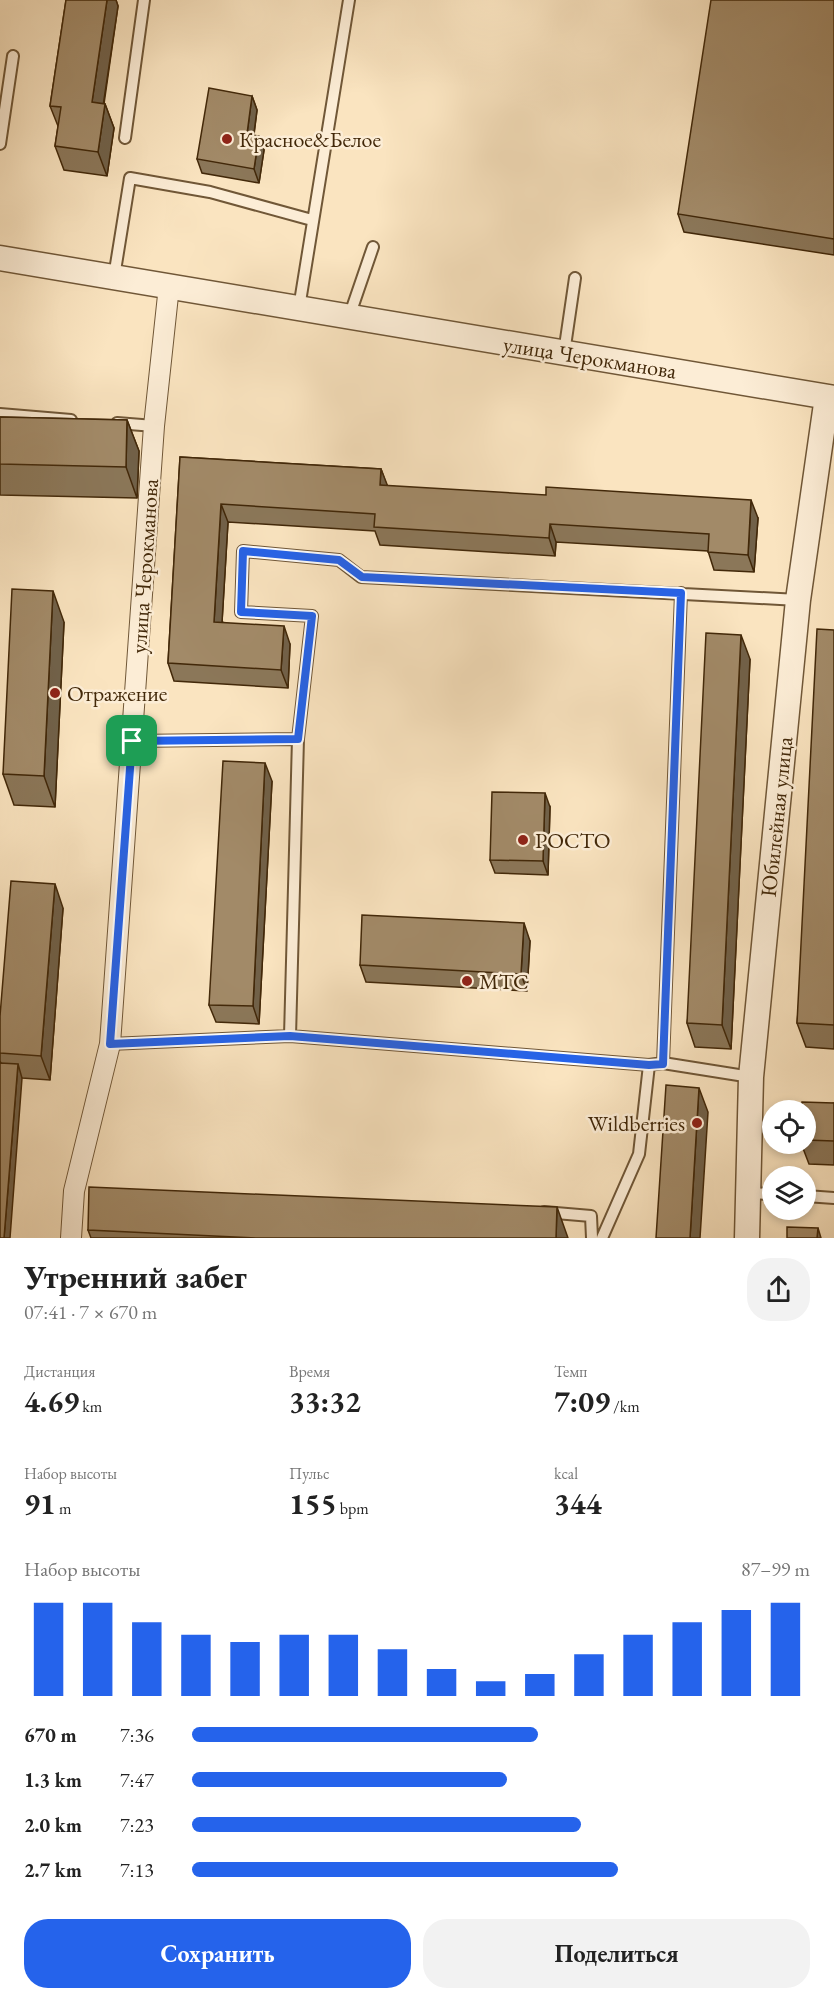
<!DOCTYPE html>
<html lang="ru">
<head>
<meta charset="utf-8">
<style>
  body { margin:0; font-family:"EB Garamond",serif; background:#f2f2f2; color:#222; height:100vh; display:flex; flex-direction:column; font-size:22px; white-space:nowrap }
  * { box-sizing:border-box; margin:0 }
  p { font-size:20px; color:#767676 }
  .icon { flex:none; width:33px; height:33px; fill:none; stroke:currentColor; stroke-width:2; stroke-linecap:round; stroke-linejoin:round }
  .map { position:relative; height:1238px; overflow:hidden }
  .drawer { display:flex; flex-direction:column; background:#fff; flex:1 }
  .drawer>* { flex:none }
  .buttons { position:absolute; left:762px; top:1100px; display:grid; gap:12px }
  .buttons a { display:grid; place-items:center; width:54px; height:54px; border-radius:50%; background:#fff; box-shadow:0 3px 9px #0003; font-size:30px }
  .pin { position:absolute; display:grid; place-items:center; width:51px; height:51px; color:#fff; margin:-26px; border-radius:12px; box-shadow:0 3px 9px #0006 }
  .round { display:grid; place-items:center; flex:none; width:63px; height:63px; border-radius:24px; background:#f2f2f2 }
  .headline { display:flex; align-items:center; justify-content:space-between; height:102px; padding:0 24px }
  h1 { font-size:33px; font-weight:700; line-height:45px }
  .figures { display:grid; grid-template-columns:repeat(3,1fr); gap:9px; height:102px; padding:6px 24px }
  .figures div { display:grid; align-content:center }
  .figures b { font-size:30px; font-weight:700 }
  .figures small { font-size:16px; font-weight:400 }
  .figures p { font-size:16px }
  .chart { height:168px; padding:12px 24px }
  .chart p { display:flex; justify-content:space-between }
  .chart svg { width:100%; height:108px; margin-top:6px; stroke:#2563eb; stroke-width:6 }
  .button { display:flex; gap:12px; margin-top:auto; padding:12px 24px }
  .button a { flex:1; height:69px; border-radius:24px; background:#2563eb; color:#fff; font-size:24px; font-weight:700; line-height:69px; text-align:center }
  .button a+a { background:#f2f2f2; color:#222 }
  ul { padding:0 24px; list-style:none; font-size:20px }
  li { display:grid; grid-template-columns:96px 72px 1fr; align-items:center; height:45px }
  li i { height:15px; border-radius:8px; background:#2563eb }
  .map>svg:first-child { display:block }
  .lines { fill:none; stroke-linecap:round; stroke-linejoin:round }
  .service-casing { stroke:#705737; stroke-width:14 }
  .minor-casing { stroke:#705737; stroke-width:22 }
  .tertiary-casing { stroke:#705737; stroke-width:27 }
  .service { stroke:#fcedd6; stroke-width:10 }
  .minor { stroke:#fcedd6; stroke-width:20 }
  .tertiary { stroke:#fcedd6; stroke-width:24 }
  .wall { fill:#8b7759; stroke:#422809; stroke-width:1.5 }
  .shaded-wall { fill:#716149; stroke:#422809; stroke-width:1.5 }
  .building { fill:#a28a68; stroke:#422809; stroke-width:1.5 }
  .route-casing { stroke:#fff; stroke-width:12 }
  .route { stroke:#2563eb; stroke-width:8 }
  .poi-dot { fill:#8f2418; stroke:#fcedd6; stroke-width:2 }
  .labels { text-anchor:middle; stroke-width:5; stroke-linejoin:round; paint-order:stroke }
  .poi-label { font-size:22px; fill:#422809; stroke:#fcedd6; text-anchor:start }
  .street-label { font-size:22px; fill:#422809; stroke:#fcedd6 }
</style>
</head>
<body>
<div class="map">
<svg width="834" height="1238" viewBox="0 0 834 1238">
  <rect width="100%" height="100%" fill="#fae4c0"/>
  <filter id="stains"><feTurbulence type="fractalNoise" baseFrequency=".00333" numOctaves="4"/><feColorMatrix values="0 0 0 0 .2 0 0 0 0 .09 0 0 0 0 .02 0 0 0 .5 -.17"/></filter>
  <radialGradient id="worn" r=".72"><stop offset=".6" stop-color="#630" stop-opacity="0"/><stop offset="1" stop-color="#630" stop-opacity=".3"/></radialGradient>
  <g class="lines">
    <defs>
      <path id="service" d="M 125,138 L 144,0
        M 0,144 L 13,56
        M 114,277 L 130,178 L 210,192 L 312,220
        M 299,308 L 349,0
        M 349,317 L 373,247
        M 564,353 L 575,278
        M 0,414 L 71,420
        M 117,423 L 154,426
        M 298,739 L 312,616 L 241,612 L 243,551 L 339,560 L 361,577 L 798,600
        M 132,741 L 298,739 L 290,1036
        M 110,1044 L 290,1036 L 649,1065 L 663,1063 L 751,1077
        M 663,1063 L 681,593
        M 750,1193 L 772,1194
        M 806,1196 L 834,1198
        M 544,1212 L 591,1216 L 592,1238
        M 602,1238 L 639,1154 L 649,1065"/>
      <path id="minor" d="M 71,1238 L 74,1191 L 110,1044 L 154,426 L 169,286"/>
      <path id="tertiary" d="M 0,258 L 834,398
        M 747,1238 L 751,1077 L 798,600 L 827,397"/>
    </defs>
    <use href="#service" class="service-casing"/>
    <use href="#minor" class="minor-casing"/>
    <use href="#tertiary" class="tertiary-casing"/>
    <use href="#service" class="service"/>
    <use href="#minor" class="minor"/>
    <use href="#tertiary" class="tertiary"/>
  </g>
  <path class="wall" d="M 66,0 L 116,0 L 118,6 L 104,104 L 105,104 L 114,128 L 107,176 L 64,170 L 55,146 L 58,126 L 50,106 Z
    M 834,0 L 834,255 L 684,232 L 678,214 Z
    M 252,96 L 257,110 L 254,135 L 264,150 L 259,183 L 202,173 L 197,159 Z
    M 0,417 L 127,420 L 139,451 L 137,498 L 0,495 Z
    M 180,457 L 381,469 L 387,486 L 758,518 L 754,572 L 714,570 L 708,551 L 556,542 L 555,556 L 380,545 L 375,531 L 228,522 L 222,622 L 290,644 L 288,688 L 174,681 L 168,663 Z
    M 64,622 L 55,807 L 14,805 L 3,774 Z
    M 834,630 L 834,1049 L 806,1047 L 797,1023 Z
    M 750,659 L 731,1049 L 695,1047 L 687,1023 Z
    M 272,781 L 259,1024 L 216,1022 L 209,1005 Z
    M 550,807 L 548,875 L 495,873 L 490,860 Z
    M 63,908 L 50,1080 L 22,1078 L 1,1063 L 0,1061 L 0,1016 Z
    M 530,941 L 527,991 L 366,982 L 360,965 Z
    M 834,1103 L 834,1165 L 809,1164 L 801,1143 L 806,1143 L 806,1110 Z
    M 88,1230 L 568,1237 L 91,1238 Z"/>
  <path class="shaded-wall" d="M 107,0 L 116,0 L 118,6 L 100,126 L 92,102 Z
    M 252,96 L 257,110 L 252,148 L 247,134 Z
    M 105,104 L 114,128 L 107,176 L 98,152 Z
    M 259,136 L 264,150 L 259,183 L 254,169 Z
    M 127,420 L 139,451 L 137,498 L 126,467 Z
    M 381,469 L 388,487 L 380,485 Z
    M 751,500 L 758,518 L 754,572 L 748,555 Z
    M 221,504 L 228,522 L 221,639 L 214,622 Z
    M 550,524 L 556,542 L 555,556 L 549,538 Z
    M 53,591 L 64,622 L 55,807 L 44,776 Z
    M 284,626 L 290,644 L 288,688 L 281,670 Z
    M 741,635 L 750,659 L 731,1049 L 722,1025 Z
    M 265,763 L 272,781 L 259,1024 L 253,1006 Z
    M 545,793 L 550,807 L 548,875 L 543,861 Z
    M 55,884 L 63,908 L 50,1080 L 41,1056 Z
    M 524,923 L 530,941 L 527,991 L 521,974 Z
    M 18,1064 L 22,1078 L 10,1238 L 4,1238 Z
    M 699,1088 L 708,1112 L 700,1238 L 690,1238 Z
    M 557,1207 L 568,1238 L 556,1238 Z
    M 818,1228 L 821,1238 L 817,1238 Z"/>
  <path class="building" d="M 66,0 L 107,0 L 92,102 L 105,104 L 98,152 L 55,146 L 61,107 L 50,106 Z
    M 711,0 L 834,0 L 834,239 L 678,214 Z
    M 209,88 L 252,96 L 247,134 L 259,136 L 254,169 L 197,159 Z
    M 0,417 L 127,420 L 126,467 L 0,464 Z
    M 180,457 L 381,469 L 380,485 L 546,495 L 546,487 L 751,500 L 748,555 L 708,552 L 709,534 L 550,524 L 549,538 L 374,527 L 375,514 L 221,504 L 214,622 L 284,626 L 281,670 L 168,663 Z
    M 12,589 L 53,591 L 44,776 L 3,774 Z
    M 817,629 L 834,630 L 834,1025 L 797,1023 Z
    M 706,633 L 741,635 L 722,1025 L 687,1023 Z
    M 223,761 L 265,763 L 253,1006 L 209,1005 Z
    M 492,792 L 545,793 L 543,861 L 490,860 Z
    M 11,881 L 55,884 L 41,1056 L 0,1053 L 0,1016 Z
    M 362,915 L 524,923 L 521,974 L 360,965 Z
    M 0,1063 L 18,1064 L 4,1238 L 0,1238 Z
    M 666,1085 L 699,1088 L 690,1238 L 656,1238 Z
    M 802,1102 L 834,1103 L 834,1141 L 806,1140 L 806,1110 L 802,1110 Z
    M 89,1187 L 557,1207 L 556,1238 L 256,1238 L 88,1230 Z
    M 787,1227 L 818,1228 L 817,1238 L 787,1238 Z"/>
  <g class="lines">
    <defs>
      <path id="route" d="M 243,551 L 339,560 L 362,577 L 681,593 L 663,1064 L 649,1065 L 290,1036 L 110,1044 L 132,741 L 298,739 L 312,616 L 241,612 Z"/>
    </defs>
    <use href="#route" class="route-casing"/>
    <use href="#route" class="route"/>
  </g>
  <g class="poi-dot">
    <circle cx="227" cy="139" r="6"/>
    <circle cx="55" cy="693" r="6"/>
    <circle cx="523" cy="840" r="6"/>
    <circle cx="467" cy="981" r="6"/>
    <circle cx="697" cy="1123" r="6"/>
  </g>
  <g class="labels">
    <g class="poi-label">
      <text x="239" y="147">Красное&amp;Белое</text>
      <text x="67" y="701">Отражение</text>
      <text x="535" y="848">РОСТО</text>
      <text x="479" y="989">МТС</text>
      <text x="685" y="1131" text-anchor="end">Wildberries</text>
    </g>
    <g class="street-label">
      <text transform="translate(590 357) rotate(9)" y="8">улица Черокманова</text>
      <text transform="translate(144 566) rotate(-86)" y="8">улица Черокманова</text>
      <text transform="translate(776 817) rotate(-84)" y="8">Юбилейная улица</text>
    </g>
  </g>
  <rect width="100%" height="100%" filter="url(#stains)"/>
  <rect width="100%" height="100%" fill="url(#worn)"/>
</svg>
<div class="buttons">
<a><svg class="icon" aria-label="locate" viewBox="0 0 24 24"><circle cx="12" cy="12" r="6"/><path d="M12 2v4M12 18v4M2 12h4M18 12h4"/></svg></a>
<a><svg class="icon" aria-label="layers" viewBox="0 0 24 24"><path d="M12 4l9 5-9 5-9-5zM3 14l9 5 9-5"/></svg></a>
</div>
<div class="pin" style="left:132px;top:741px;background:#1e9e55"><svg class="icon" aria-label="arrive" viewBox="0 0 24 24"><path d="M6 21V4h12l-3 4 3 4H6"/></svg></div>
</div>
<section class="drawer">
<div class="headline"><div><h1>Утренний забег</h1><p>07:41 · 7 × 670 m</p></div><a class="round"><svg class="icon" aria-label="share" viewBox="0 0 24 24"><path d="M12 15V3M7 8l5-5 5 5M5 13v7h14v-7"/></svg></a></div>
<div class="figures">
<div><p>Дистанция</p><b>4.69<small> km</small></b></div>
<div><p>Время</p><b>33:32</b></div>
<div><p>Темп</p><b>7:09<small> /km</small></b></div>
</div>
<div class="figures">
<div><p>Набор высоты</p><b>91<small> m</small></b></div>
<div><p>Пульс</p><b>155<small> bpm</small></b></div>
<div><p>kcal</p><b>344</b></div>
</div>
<div class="chart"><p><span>Набор высоты</span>87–99 m</p>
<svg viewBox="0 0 160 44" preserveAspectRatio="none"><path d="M5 44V6M15 44V6M25 44V14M35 44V19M45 44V22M55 44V19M65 44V19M75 44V25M85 44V33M95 44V38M105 44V35M115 44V27M125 44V19M135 44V14M145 44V9M155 44V6"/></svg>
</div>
<ul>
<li><b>670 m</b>7:36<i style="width:56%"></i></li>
<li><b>1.3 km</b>7:47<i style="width:51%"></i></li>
<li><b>2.0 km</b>7:23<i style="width:63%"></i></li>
<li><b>2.7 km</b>7:13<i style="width:69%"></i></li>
</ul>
<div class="button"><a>Сохранить</a><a>Поделиться</a></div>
</section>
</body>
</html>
